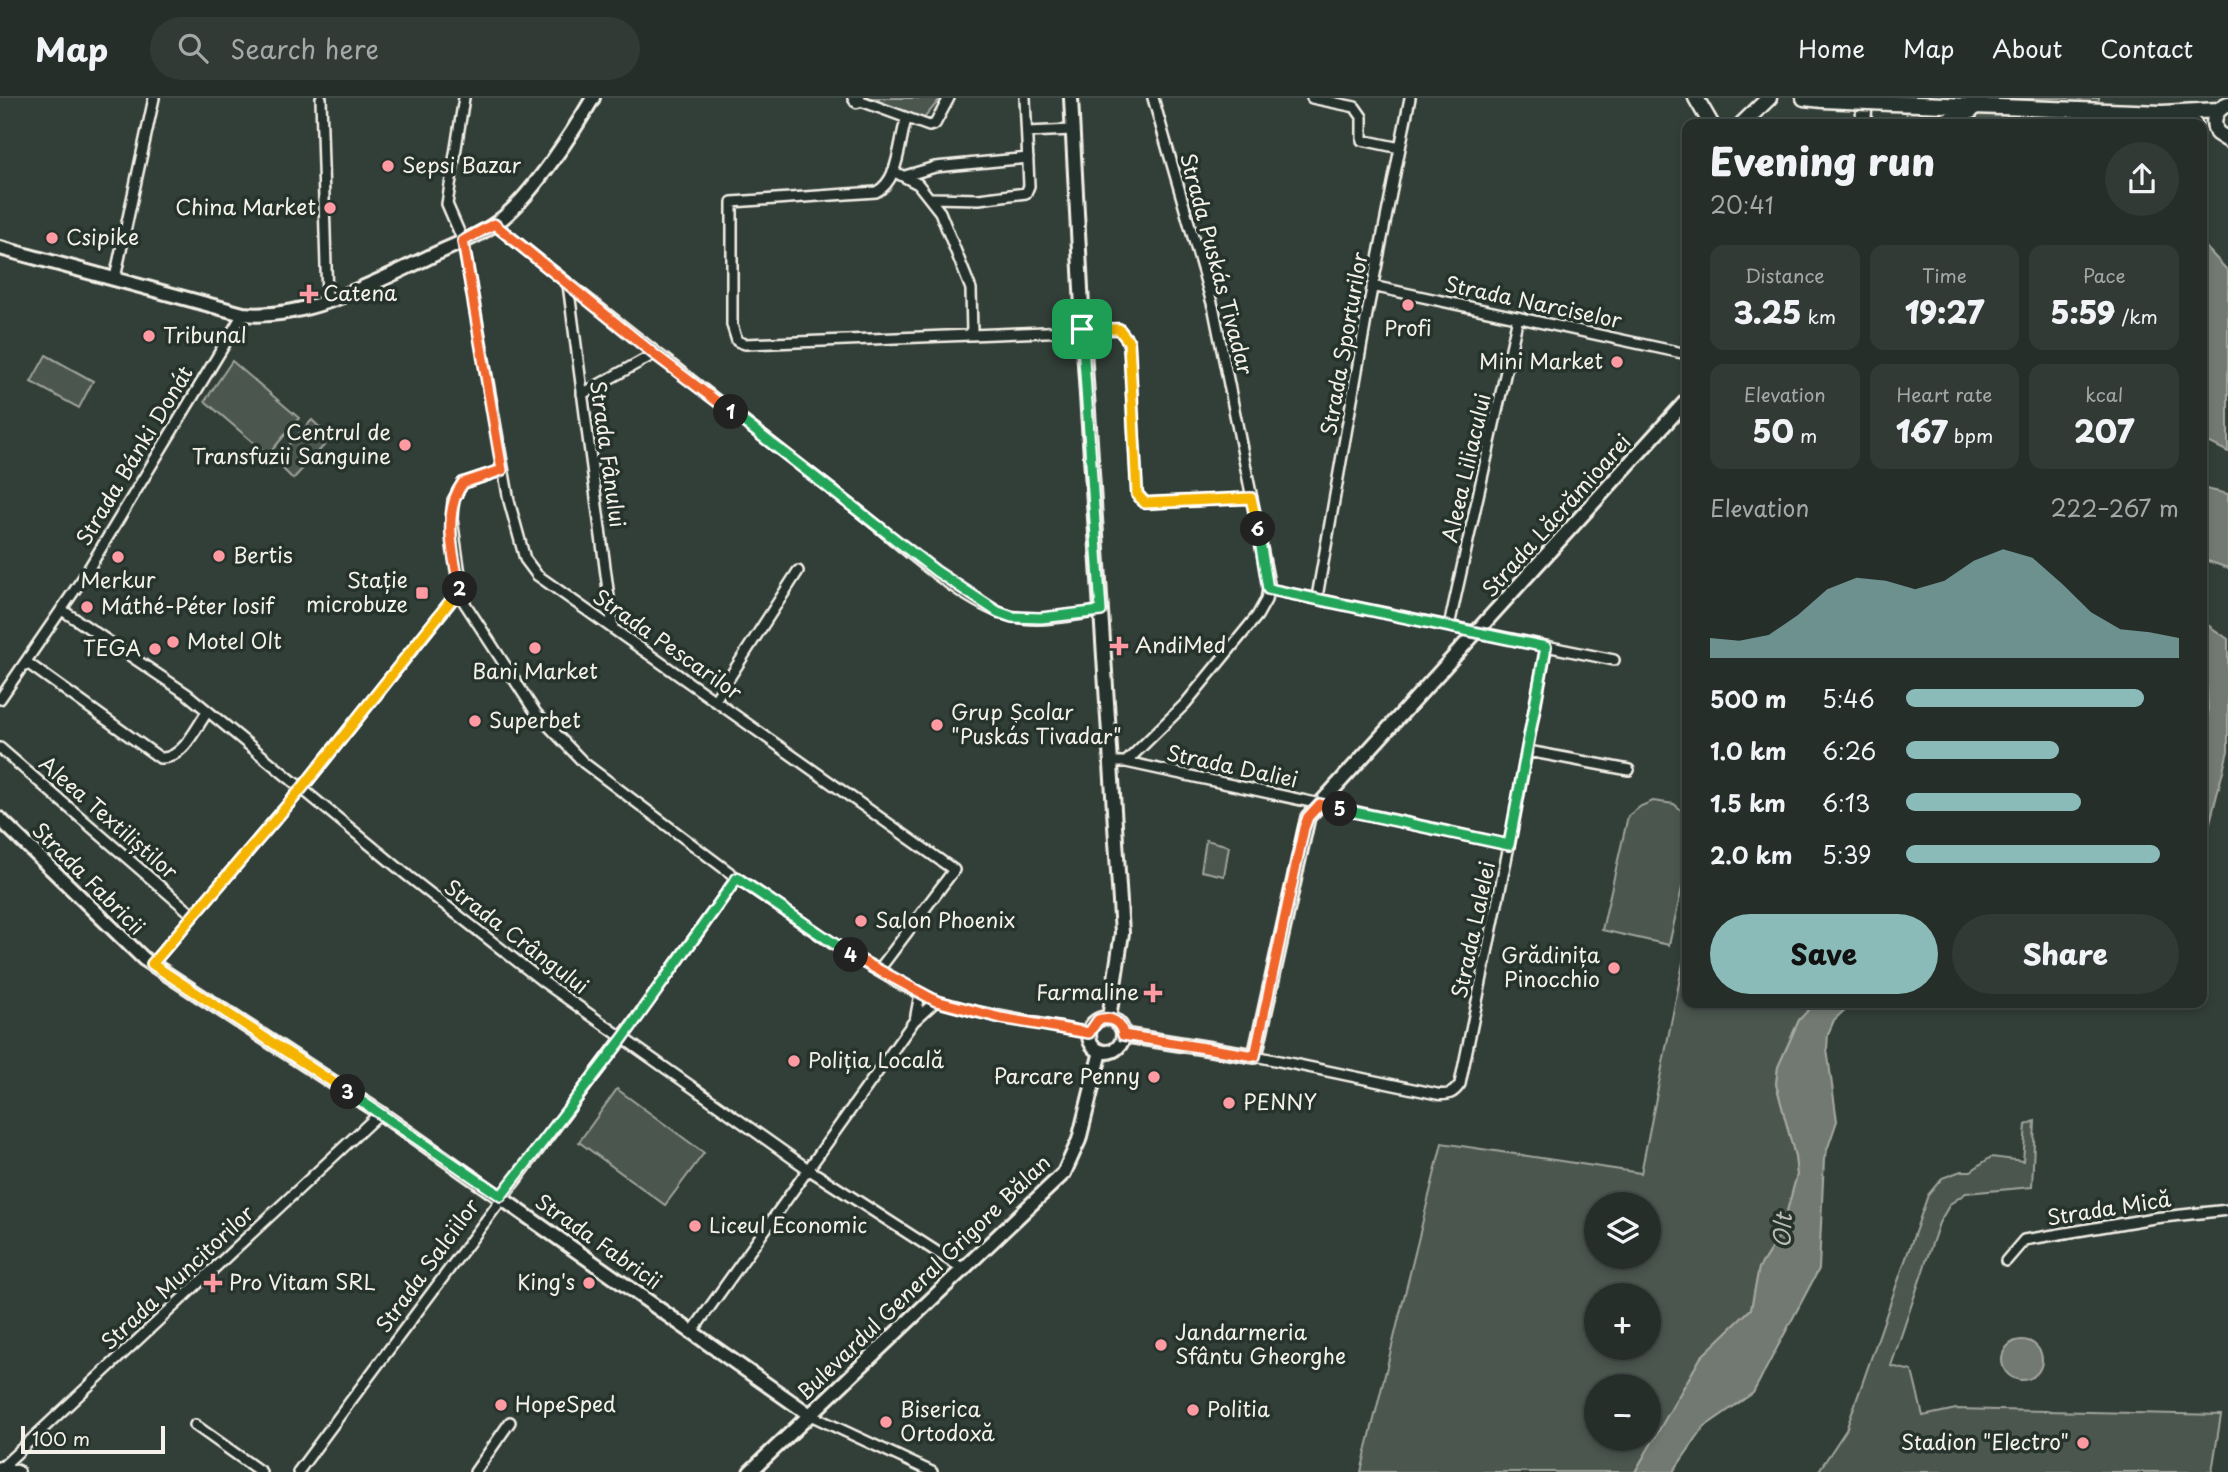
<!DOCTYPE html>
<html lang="en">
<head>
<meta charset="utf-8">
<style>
  body { margin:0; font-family:"Playpen Sans",sans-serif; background:#323a36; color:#f1f3f6; height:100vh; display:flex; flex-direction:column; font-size:26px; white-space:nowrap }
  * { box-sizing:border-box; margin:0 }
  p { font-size:23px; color:#a4a8a8 }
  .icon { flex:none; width:38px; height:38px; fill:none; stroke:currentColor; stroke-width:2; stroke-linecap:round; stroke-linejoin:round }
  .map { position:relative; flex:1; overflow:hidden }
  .panel { position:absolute; left:1682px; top:21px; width:525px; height:889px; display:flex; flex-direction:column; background:#262e2a; border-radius:14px; box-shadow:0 4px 10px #0003,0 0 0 2px #424a47 }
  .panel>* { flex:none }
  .tools { position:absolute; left:1584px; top:1094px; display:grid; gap:14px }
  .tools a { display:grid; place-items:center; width:77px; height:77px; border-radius:50%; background:#262e2a; box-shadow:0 4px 10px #0003,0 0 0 2px #424a47; font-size:35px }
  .scale { position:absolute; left:21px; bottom:18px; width:144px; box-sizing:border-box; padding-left:7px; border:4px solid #f4f1e8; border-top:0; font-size:19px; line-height:24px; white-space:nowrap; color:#f4f1e8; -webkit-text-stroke:5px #26332d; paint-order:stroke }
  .pin { position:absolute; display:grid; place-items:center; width:60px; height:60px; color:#fff; margin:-30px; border-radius:14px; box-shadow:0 4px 10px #0006 }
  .km { position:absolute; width:35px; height:35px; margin:-18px; border-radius:50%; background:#222; color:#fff; font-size:19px; line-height:35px; text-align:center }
  .round { display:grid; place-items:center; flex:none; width:74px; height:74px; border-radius:37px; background:#323a36 }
  .headline { display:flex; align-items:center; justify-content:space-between; height:119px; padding:0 28px }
  h1 { font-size:38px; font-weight:800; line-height:52px }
  .metrics { display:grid; grid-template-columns:repeat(3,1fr); gap:10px; height:119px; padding:7px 28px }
  .metrics div { display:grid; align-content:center; border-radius:14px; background:#323a36; text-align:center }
  .metrics b { font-size:30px; font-weight:800 }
  .metrics small { font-size:19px; font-weight:400 }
  .metrics p { font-size:19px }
  .chart { height:196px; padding:14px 28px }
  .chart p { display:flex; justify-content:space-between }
  .chart svg { width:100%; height:126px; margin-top:7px; fill:#8bbbb9; opacity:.7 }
  .primary-button { display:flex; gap:14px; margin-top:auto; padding:14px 28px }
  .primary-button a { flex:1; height:80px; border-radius:42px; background:#8bbbb9; color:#111; font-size:28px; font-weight:800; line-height:80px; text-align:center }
  .primary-button a+a { background:#323a36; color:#f1f3f6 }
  ul { padding:0 28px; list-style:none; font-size:23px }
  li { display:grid; grid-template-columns:112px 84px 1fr; align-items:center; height:52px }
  li i { height:18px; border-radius:9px; background:#8bbbb9 }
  header { display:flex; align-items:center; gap:42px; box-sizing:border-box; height:98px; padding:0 35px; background:#262e2a; border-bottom:2px solid #424a47 }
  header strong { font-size:33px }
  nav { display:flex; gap:38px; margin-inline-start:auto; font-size:24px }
  .search { width:490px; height:63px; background:#323a36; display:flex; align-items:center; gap:18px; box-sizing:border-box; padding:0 24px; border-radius:38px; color:#a4a8a8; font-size:26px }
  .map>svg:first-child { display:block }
  .green { fill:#4c564f; stroke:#a0a49c; stroke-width:2; fill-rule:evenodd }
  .water { fill:#727972; stroke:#a6a9a1; stroke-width:2 }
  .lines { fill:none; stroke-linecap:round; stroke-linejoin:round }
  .street-casing { stroke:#f4f1e8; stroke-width:14 }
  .secondary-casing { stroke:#f4f1e8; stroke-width:18 }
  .primary-casing { stroke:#f4f1e8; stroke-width:19 }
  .street { stroke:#26332d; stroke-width:9 }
  .secondary { stroke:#26332d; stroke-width:12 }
  .primary { stroke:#26332d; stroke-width:14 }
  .primary-bridge-casing { stroke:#f4f1e8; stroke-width:19; stroke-linecap:butt }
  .primary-bridge { stroke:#26332d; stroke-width:14 }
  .split-1-casing { stroke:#fff; stroke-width:14 }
  .split-2-casing { stroke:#fff; stroke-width:14 }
  .split-3-casing { stroke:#fff; stroke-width:14 }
  .split-4-casing { stroke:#fff; stroke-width:14 }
  .split-5-casing { stroke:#fff; stroke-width:14 }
  .split-6-casing { stroke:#fff; stroke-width:14 }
  .split-7-casing { stroke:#fff; stroke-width:14 }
  .split-1 { stroke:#22a559; stroke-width:9 }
  .split-2 { stroke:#f0652b; stroke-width:9 }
  .split-3 { stroke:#f5b400; stroke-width:9 }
  .split-4 { stroke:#22a559; stroke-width:9 }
  .split-5 { stroke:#f0652b; stroke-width:9 }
  .split-6 { stroke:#22a559; stroke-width:9 }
  .split-7 { stroke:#f5b400; stroke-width:9 }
  .poi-dot { fill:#ff9aa2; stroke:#26332d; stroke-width:2.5 }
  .labels { text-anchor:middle; stroke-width:7; stroke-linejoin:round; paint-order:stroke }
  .poi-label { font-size:21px; fill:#f4f1e8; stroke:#26332d; text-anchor:start }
  .street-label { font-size:21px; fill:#f4f1e8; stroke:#26332d }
  .water-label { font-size:23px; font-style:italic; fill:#babbb3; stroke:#26332d }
</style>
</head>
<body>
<header>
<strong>Map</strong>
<div class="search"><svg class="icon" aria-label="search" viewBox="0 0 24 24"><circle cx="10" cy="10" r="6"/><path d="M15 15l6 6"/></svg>Search here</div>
<nav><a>Home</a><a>Map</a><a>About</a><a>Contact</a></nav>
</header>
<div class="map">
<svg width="2228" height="1374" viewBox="0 0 2228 1374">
  <rect width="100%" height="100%" fill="#323e38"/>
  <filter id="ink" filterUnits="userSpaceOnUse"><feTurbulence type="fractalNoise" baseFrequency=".0143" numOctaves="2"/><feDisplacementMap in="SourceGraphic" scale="14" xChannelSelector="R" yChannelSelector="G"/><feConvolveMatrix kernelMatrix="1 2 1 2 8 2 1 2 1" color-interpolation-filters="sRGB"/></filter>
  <g filter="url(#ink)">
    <path class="green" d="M 870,0 L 939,0 L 940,1 L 921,24 Z
      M 1909,0 L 2099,0 L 2095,26 L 1905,26 Z
      M 46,257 L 93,283 L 79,310 L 31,284 Z
      M 232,263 L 299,320 L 268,357 L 205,303 Z
      M 312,322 L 331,340 L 293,381 L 274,362 Z
      M 1653,703 L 1674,706 L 1687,717 L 1687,768 L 1669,847 L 1602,832 L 1628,718 L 1641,708 Z
      M 1206,742 L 1229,748 L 1224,778 L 1201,773 Z
      M 1687,845 L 1687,905 L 1815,905 L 1799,922 L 1778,969 L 1776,986 L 1795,1058 L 1797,1077 L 1781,1135 L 1759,1170 L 1751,1211 L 1701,1259 L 1635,1374 L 1361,1374 L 1442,1045 L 1641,1075 ZM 1596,1106 L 1648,1106 L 1648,1158 L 1596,1158 ZM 1596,1197 L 1648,1197 L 1648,1250 L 1596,1250 ZM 1596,1288 L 1648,1288 L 1648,1340 L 1596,1340 Z
      M 617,991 L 704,1055 L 665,1107 L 579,1044 Z
      M 2035,1023 L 2032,1089 L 1966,1095 L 1950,1106 L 1939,1125 L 1891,1268 L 1912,1273 L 1923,1318 L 1956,1311 L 2221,1317 L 2212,1374 L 1818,1374 L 1846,1332 L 1928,1097 L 1942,1080 L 1961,1073 L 1971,1073 L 1991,1059 L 2023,1063 L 2026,1027 Z"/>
    <path class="water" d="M 2202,145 L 2228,173 L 2228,354 L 2202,341 Z
      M 2202,390 L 2228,396 L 2228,470 L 2202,461 Z
      M 2202,523 L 2228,541 L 2228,653 L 2202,756 L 2202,643 L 2208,618 L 2207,590 L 2202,578 Z
      M 1815,905 L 1852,905 L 1834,922 L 1828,936 L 1827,951 L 1837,1023 L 1824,1061 L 1819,1171 L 1753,1295 L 1704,1329 L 1673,1374 L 1635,1374 L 1701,1259 L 1751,1211 L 1759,1170 L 1781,1135 L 1797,1077 L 1795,1058 L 1776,986 L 1778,969 L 1799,922 Z
      M2002 1262a20 20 0 1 1 40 0a20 20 0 1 1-40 0Z"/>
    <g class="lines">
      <defs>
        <path id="street" d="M 321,0 L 327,202
          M 464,0 L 447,106 L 463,143 L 509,403 L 525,461 L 537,477 L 954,772 L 878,873
          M 853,0 L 929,28 L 935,26 L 949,0
          M 1312,0 L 1355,9 L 1362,19 L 1362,42 L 1400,50
          M 906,22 C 899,44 899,83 876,94 L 732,104 L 732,227 L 737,243 L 745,246 L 1119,231 L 1129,244 L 1137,396 L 1145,405 L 1251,400
          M 1027,34 L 1073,32
          M 893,73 L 918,86 L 940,114 L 971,191 L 972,236
          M 905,78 L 935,69 L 1028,60
          M 932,100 L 979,101 L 1026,95 L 1029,88 L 1025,0
          M 494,126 C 612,221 731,313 850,406 C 892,438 952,497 1001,515 C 1032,527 1069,518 1101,513
          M 115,180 L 154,0
          M 568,186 L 613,530
          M 1372,188 L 1687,256
          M 582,296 L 654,256
          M 502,372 L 463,385 L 453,402 L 452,421 L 464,504 L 536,615 L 584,665 L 737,780 L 836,848 L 900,886 L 936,903 L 973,913 L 1089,935
          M 1268,491 L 1614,562
          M 1317,499 L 1367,216 L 1410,0
          M 62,512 L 187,596 L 408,778 L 541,882 L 808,1071 L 965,1172
          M 1449,528 L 1518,219
          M 26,564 L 160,660 C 183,662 196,629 208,613
          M 0,601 L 83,480 L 243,216
          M 715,602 L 798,473
          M 0,650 L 193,817
          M 1528,653 L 1629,672
          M 1111,664 L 1126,664 L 1509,747
          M 1126,664 L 1185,606 L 1257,518 L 1266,502 L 1269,485 L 1214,212 L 1153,0
          M 152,866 L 303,689 L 460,492
          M 915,922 L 920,896
          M 1255,958 L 1437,996 C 1448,998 1454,995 1460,986 L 1511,738 L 1546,549
          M 2006,1163 L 2024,1142 L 2154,1120 L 2228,1112
          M 692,1234 L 914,923 L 936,903
          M 810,1317 L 932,1374
          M 195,1327 L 261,1374
          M 1,1370 L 380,1015
          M 298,1374 C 444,1176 595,981 737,780
          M 475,1374 L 510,1324"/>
        <path id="secondary" d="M 1071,0 L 1085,267 L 1122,835 L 1109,920
          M 0,150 L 243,216 C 307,222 373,185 429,159 C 454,147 483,137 504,119 C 534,94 573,34 593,0
          M 0,721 L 144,861 L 380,1015 L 810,1317
          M1089 937a17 17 0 1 1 34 0a17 17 0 1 1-34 0Z
          M 1123,937 L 1255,958 L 1308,719 L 1687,302
          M 0,1370 L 17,1374
          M 750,1374 L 1064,1075 L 1079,1042 L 1101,953"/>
        <path id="primary" d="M 856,0 L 857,2
          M 1696,0 L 1711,26
          M 1804,0 L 1823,2
          M 1891,5 L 2162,15 L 2218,12
          M 2228,6 C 2215,11 2211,23 2217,35 L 2228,42
          M 2170,17 L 2194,26
          M 1742,26 L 1769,0
          M 1863,26 L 1865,0
          M 1936,26 L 1971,13"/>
      </defs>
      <use href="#street" class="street-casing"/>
      <use href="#secondary" class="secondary-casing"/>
      <use href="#primary" class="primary-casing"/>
      <use href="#street" class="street"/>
      <use href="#secondary" class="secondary"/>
      <use href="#primary" class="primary"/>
      <defs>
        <path id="primary-bridge" d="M 1823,2 L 1891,5"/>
      </defs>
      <use href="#primary-bridge" class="primary-bridge-casing"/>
      <use href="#primary-bridge" class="primary-bridge"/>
    </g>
  </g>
  <g class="lines" filter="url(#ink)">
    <defs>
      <path id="split-1" d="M 731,314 L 936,473 L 998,514 L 1012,519 L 1041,520 L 1101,513 L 1082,231"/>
      <path id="split-2" d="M 460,491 C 453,459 442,412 463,385 L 502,372 L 463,143 L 494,126 L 654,256 L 731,314"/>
      <path id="split-3" d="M 348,994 L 152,866 L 303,689 L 460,491"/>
      <path id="split-4" d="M 348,994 L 501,1098 L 623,940 L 737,780 L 851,857"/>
      <path id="split-5" d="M 851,857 L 936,903 L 1001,920 L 1089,935 L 1098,922 C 1111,918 1121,924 1123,937 L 1255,958 L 1304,730 L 1308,719 L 1320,706 L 1340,711"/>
      <path id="split-6" d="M 1258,431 L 1268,491 L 1546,549 L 1509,747 L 1340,711"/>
      <path id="split-7" d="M 1082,231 L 1119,231 L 1129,244 L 1137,396 L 1145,405 L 1251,400 L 1258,431"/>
    </defs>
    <use href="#split-1" class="split-1-casing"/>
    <use href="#split-2" class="split-2-casing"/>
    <use href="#split-3" class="split-3-casing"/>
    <use href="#split-4" class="split-4-casing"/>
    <use href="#split-5" class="split-5-casing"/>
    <use href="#split-6" class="split-6-casing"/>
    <use href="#split-7" class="split-7-casing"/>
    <use href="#split-1" class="split-1"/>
    <use href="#split-2" class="split-2"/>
    <use href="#split-3" class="split-3"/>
    <use href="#split-4" class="split-4"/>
    <use href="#split-5" class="split-5"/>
    <use href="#split-6" class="split-6"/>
    <use href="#split-7" class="split-7"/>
  </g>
  <g class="poi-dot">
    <circle cx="388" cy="68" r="7"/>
    <circle cx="330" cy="110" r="7"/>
    <circle cx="52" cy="140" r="7"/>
    <path d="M305.5 185.5h7v7h7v7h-7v7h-7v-7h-7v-7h7z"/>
    <circle cx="1408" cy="207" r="7"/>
    <circle cx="149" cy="238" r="7"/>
    <circle cx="1617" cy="264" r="7"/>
    <circle cx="405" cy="347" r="7"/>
    <circle cx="219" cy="458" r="7"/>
    <circle cx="118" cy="459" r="7"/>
    <rect x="415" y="488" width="14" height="14" rx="3.5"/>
    <circle cx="87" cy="509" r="7"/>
    <circle cx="173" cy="544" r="7"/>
    <path d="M1115.5 537.5h7v7h7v7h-7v7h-7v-7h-7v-7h7z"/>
    <circle cx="535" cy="550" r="7"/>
    <circle cx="155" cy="551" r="7"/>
    <circle cx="475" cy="623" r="7"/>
    <circle cx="937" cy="627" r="7"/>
    <circle cx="861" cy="823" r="7"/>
    <circle cx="1614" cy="870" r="7"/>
    <path d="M1149.5 884.5h7v7h7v7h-7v7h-7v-7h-7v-7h7z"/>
    <circle cx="794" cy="963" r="7"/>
    <circle cx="1154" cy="979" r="7"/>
    <circle cx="1229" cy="1005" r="7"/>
    <circle cx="695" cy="1128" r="7"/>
    <path d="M209.5 1174.5h7v7h7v7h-7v7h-7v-7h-7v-7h7z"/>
    <circle cx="589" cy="1185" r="7"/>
    <circle cx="1161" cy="1247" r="7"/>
    <circle cx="501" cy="1307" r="7"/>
    <circle cx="1193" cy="1312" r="7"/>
    <circle cx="886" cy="1324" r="7"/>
    <circle cx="2083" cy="1345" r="7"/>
  </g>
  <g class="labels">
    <g class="poi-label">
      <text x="402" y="75">Sepsi Bazar</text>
      <text x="316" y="117" text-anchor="end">China Market</text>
      <text x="66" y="147">Csipike</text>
      <text x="323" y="203">Catena</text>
      <text x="1408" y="238" text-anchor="middle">Profi</text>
      <text x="163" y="245">Tribunal</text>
      <text x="1603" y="271" text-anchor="end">Mini Market</text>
      <text x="391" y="342" text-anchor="end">Centrul de<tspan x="391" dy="24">Transfuzii Sanguine</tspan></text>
      <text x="233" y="465">Bertis</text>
      <text x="118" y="490" text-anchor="middle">Merkur</text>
      <text x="408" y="490" text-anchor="end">Stație<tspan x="408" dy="24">microbuze</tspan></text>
      <text x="101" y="516">Máthé-Péter Iosif</text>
      <text x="187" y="551">Motel Olt</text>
      <text x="1135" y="555">AndiMed</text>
      <text x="141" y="558" text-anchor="end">TEGA</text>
      <text x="535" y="581" text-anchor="middle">Bani Market</text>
      <text x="951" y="622">Grup Școlar<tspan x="951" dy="24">"Puskás Tivadar"</tspan></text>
      <text x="489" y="630">Superbet</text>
      <text x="875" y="830">Salon Phoenix</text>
      <text x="1600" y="865" text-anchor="end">Grădinița<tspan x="1600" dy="24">Pinocchio</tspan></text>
      <text x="1139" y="902" text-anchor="end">Farmaline</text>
      <text x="808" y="970">Poliția Locală</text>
      <text x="1140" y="986" text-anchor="end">Parcare Penny</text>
      <text x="1243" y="1012">PENNY</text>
      <text x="709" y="1135">Liceul Economic</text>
      <text x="229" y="1192">Pro Vitam SRL</text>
      <text x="575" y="1192" text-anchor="end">King's</text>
      <text x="1175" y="1242">Jandarmeria<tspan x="1175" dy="24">Sfântu Gheorghe</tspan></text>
      <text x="515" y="1314">HopeSped</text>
      <text x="900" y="1319">Biserica<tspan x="900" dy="24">Ortodoxă</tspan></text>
      <text x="1207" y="1319">Politia</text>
      <text x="2069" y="1352" text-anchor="end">Stadion "Electro"</text>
    </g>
    <g class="street-label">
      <text transform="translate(1216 166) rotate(75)" y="7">Strada Puskás Tivadar</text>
      <text transform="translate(1533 205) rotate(12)" y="7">Strada Narciselor</text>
      <text transform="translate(1345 246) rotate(-80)" y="7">Strada Sporturilor</text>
      <text transform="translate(607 356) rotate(82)" y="7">Strada Fânului</text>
      <text transform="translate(135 358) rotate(-59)" y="7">Strada Bánki Donát</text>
      <text transform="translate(1467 370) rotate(-77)" y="7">Aleea Liliacului</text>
      <text transform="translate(1557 418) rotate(-48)" y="7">Strada Lăcrămioarei</text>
      <text transform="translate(667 547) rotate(35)" y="7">Strada Pescarilor</text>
      <text transform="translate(1232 669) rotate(12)" y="7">Strada Daliei</text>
      <text transform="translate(108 720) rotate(41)" y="7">Aleea Textiliștilor</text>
      <text transform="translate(88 781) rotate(45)" y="7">Strada Fabricii</text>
      <text transform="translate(1474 832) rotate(-78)" y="7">Strada Lalelei</text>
      <text transform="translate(516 839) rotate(37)" y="7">Strada Crângului</text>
      <text transform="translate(2109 1111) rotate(-9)" y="7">Strada Mică</text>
      <text transform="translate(598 1144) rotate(35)" y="7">Strada Fabricii</text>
      <text transform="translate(428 1168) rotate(-54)" y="7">Strada Salciilor</text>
      <text transform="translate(178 1180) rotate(-43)" y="7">Strada Muncitorilor</text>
      <text transform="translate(924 1180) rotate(-44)" y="7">Bulevardul General Grigore Bălan</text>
    </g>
    <g class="water-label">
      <text transform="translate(1783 1133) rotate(-87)" y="8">Olt</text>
    </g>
  </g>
</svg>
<div class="tools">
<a><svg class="icon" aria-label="layers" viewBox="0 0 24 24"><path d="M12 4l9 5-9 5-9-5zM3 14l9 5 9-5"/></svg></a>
<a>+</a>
<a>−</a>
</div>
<div class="scale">100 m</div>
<div class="pin" style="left:1082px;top:231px;background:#1e9e55"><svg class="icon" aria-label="arrive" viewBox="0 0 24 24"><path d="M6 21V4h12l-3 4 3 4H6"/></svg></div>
<b class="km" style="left:731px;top:314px">1</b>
<b class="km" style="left:460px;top:491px">2</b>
<b class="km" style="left:348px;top:994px">3</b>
<b class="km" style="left:851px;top:857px">4</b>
<b class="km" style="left:1340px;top:711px">5</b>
<b class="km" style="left:1258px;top:431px">6</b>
<section class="panel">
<div class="headline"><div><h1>Evening run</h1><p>20:41</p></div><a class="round"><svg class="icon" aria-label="share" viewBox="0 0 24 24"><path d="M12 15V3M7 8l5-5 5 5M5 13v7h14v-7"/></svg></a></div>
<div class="metrics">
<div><p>Distance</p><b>3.25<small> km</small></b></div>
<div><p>Time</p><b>19:27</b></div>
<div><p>Pace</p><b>5:59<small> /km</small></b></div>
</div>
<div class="metrics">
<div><p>Elevation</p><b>50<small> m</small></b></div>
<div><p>Heart rate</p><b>167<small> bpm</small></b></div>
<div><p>kcal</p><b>207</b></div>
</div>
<div class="chart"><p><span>Elevation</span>222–267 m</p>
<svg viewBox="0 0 160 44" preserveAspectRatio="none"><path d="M0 44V37L10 38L20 36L30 29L40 20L50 16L60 17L70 20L80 17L90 10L100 6L110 9L120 18L130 28L140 34L150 35L160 37V44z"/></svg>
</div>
<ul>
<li><b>500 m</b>5:46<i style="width:87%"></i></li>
<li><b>1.0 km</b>6:26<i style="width:56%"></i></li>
<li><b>1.5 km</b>6:13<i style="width:64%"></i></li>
<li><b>2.0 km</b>5:39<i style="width:93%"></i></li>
</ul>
<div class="primary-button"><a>Save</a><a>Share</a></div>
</section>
</div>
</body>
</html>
